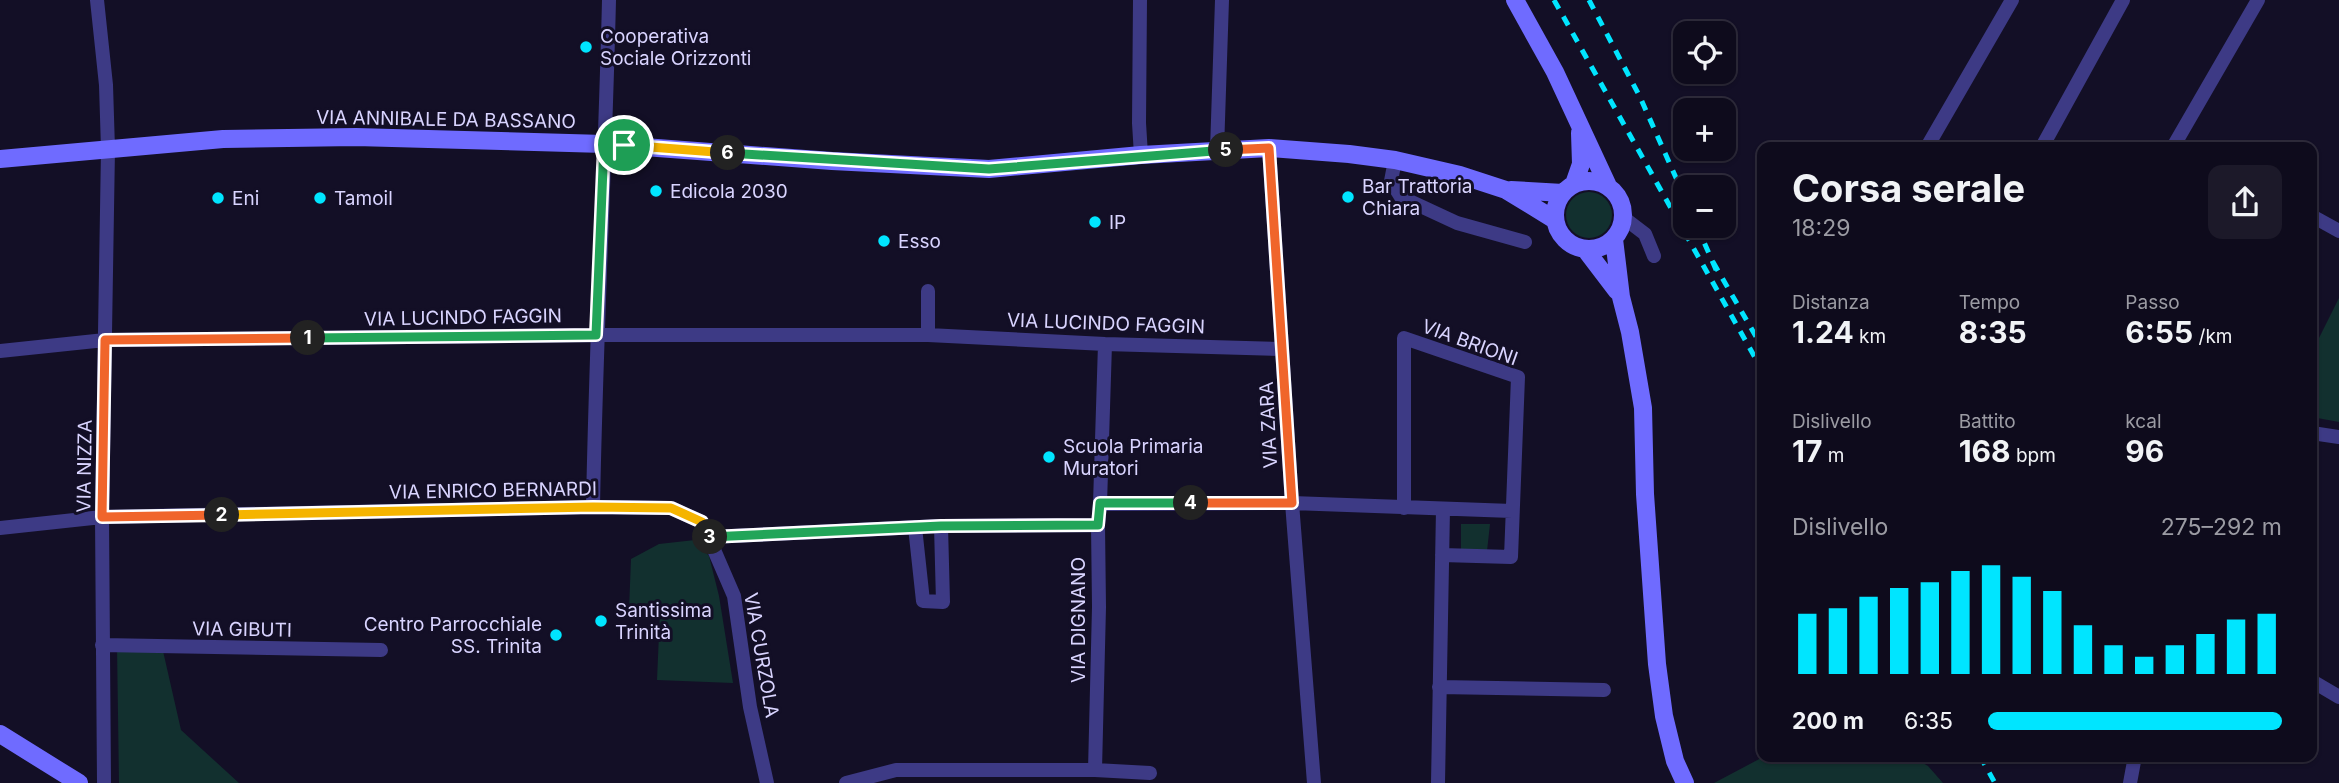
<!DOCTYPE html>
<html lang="it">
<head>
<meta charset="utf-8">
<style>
  body { margin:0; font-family:Inter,sans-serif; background:#1c1929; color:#f1f3f6; height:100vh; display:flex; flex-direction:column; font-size:26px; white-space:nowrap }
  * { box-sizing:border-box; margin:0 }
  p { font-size:23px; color:#9b9ba3 }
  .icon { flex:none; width:38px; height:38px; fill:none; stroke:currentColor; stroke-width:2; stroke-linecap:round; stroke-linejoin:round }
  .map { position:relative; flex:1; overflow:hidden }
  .side { position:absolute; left:1757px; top:142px; width:560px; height:620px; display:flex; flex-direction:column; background:#0e0b1c; border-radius:14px; box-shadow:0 2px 5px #0004,0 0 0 2px #2e2b3b }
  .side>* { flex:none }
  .controls { position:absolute; left:1673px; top:21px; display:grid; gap:14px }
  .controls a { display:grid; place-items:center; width:63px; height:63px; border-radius:14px; background:#0e0b1c; box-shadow:0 2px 5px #0004,0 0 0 2px #2e2b3b; font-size:35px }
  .pin { position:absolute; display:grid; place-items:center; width:60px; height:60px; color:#fff; margin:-30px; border:4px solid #fff; border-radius:50%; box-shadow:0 2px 7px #0007 }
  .km { position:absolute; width:35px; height:35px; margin:-18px; border-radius:50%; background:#222; color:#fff; font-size:19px; line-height:35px; text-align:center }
  .round { display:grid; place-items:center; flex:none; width:74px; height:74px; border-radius:14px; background:#1c1929 }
  .head { display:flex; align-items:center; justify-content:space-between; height:119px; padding:0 35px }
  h1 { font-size:38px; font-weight:700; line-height:52px }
  .stats { display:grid; grid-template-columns:repeat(3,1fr); gap:10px; height:119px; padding:7px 35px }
  .stats div { display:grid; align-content:center }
  .stats b { font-size:30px; font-weight:700 }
  .stats small { font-size:19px; font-weight:400 }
  .stats p { font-size:19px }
  .chart { height:196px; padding:14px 35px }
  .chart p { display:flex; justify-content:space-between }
  .chart svg { width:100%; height:126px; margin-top:7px; stroke:#00e5ff; stroke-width:6 }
  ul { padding:0 35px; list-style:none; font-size:23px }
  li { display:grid; grid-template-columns:112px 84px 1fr; align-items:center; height:52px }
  li i { height:18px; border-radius:9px; background:#00e5ff }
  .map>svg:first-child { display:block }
  .green { fill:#12302f }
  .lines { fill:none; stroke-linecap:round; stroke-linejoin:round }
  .street { stroke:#3d3a85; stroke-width:14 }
  .secondary { stroke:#6f6bff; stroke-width:18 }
  .rail { stroke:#00e5ff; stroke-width:5; stroke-dasharray:10 9; stroke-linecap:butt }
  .split-1-casing { stroke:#fff; stroke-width:14 }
  .split-2-casing { stroke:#fff; stroke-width:14 }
  .split-3-casing { stroke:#fff; stroke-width:14 }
  .split-4-casing { stroke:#fff; stroke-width:14 }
  .split-5-casing { stroke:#fff; stroke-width:14 }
  .split-6-casing { stroke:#fff; stroke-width:14 }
  .split-7-casing { stroke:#fff; stroke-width:14 }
  .split-1 { stroke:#22a559; stroke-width:9 }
  .split-2 { stroke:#f0652b; stroke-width:9 }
  .split-3 { stroke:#f5b400; stroke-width:9 }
  .split-4 { stroke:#22a559; stroke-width:9 }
  .split-5 { stroke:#f0652b; stroke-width:9 }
  .split-6 { stroke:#22a559; stroke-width:9 }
  .split-7 { stroke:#f5b400; stroke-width:9 }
  .poi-dot { fill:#00e5ff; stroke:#130f26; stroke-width:2.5 }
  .labels { text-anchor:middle; stroke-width:6; stroke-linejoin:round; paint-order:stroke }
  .poi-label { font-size:19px; fill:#d9d4ff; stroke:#130f26; text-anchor:start }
  .street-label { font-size:19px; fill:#d9d4ff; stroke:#130f26 }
</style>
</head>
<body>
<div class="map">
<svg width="2339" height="783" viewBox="0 0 2339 783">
  <rect width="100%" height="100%" fill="#130f26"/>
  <path class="green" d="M1566 215a23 23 0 1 1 46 0a23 23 0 1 1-46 0Z
    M 2339,298 L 2339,422 L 2312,417 L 2312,352 Z
    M 1461,524 L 1490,524 L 1487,551 L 1461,551 Z
    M 695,540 L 709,556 L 719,596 L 733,683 L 657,680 L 660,611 L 629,610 L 631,559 L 659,544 Z
    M 117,646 L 163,651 L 181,730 L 239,783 L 119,783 Z
    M 1765,756 L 1911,756 L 1928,766 L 1943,783 L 1714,783 Z"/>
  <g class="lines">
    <path class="street" d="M 97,0 L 106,85 L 108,149 L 102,517 L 104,783
      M 1140,0 L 1139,123 L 1141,155
      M 1927,147 L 2012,0
      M 2042,147 L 2123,0
      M 2173,147 L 2258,0
      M 1269,148 L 1292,503 L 1314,783
      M 1217,150 L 1222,0
      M 1395,160 L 1391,181 L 1401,197 L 1457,223 L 1525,242
      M 2312,216 L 2339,231
      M 1624,218 L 1645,234 L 1654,256
      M 928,335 L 928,291
      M 0,351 L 105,340 L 596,335 L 928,335 L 1105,344 L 1282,349
      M 2312,433 L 2339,437
      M 1100,504 L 1292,503 L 1512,511
      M 593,507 C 596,338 605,169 609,0
      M 1404,508 L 1404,338 L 1518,377 L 1511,557 L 1442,555
      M 915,527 L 923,601 L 943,602 L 941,526
      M 0,528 L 102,517 L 593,507 L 671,508 L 702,522 L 734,596 L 750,707 L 767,783
      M 710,537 L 941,526 L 1098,525
      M 102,645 L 381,650
      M 2312,681 L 2339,697
      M 1439,687 L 1604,690
      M 1095,770 L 1099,607 L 1098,525 L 1100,504 L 1105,344
      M 846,783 L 896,770 L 1095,770 L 1150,773
      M 1438,783 L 1443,509
      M 2130,783 L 2135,756"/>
    <path class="secondary" d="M 1515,0 L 1555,72 L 1608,186
      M 0,159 L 223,139 L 356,137 L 604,144 L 832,161 L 989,169 L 1141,155 L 1269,148 L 1349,154 L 1395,160 L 1460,175 L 1506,190 L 1555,220
      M1555 215a34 34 0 1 1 68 0a34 34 0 1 1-68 0Z
      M 1574,184 L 1581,164 L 1580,133
      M 1511,190 L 1563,193
      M 1614,239 L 1621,297 L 1630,332 L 1643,408 L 1645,494 L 1657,664 L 1664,716 L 1675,761 L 1685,783
      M 1585,249 L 1617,291
      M 0,734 L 79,783"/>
    <path class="rail" d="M 1554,0 L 1762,370
      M 1589,0 L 1640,97 L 1685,198
      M 1697,226 L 1717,272
      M 1713,262 L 1762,347
      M 1980,756 L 1995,783"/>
  </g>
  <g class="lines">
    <defs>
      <path id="split-1" d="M 308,338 L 596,335 L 604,144 L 624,145"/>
      <path id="split-2" d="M 222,515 L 102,517 L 105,340 L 308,338"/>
      <path id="split-3" d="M 222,515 L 593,507 L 671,508 L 702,522 L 710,537"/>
      <path id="split-4" d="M 710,537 L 941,526 L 1098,525 L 1100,503 L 1191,503"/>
      <path id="split-5" d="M 1191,503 L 1292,503 L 1269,148 L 1226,150"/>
      <path id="split-6" d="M 728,153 L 989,169 L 1226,150"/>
      <path id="split-7" d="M 624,145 L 728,153"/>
    </defs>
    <use href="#split-1" class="split-1-casing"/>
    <use href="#split-2" class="split-2-casing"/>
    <use href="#split-3" class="split-3-casing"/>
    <use href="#split-4" class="split-4-casing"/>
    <use href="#split-5" class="split-5-casing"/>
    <use href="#split-6" class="split-6-casing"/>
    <use href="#split-7" class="split-7-casing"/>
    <use href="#split-1" class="split-1"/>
    <use href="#split-2" class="split-2"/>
    <use href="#split-3" class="split-3"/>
    <use href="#split-4" class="split-4"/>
    <use href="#split-5" class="split-5"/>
    <use href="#split-6" class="split-6"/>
    <use href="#split-7" class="split-7"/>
  </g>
  <g class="poi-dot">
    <circle cx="586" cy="47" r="7"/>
    <circle cx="656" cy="191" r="7"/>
    <circle cx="1348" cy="197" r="7"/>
    <circle cx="218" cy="198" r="7"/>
    <circle cx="320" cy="198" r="7"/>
    <circle cx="1095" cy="222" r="7"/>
    <circle cx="884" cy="241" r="7"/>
    <circle cx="1049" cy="457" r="7"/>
    <circle cx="601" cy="621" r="7"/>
    <circle cx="556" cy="635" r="7"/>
  </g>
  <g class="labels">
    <g class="poi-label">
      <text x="600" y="43">Cooperativa<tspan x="600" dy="22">Sociale Orizzonti</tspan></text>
      <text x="1362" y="193">Bar Trattoria<tspan x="1362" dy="22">Chiara</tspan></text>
      <text x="670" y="198">Edicola 2030</text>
      <text x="232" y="205">Eni</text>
      <text x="334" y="205">Tamoil</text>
      <text x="1109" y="229">IP</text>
      <text x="898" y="248">Esso</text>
      <text x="1063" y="453">Scuola Primaria<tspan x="1063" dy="22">Muratori</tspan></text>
      <text x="615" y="617">Santissima<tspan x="615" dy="22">Trinità</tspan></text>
      <text x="542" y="631" text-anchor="end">Centro Parrocchiale<tspan x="542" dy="22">SS. Trinita</tspan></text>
    </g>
    <g class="street-label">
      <text transform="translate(446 119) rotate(1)" y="7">VIA ANNIBALE DA BASSANO</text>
      <text transform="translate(463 317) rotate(-1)" y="7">VIA LUCINDO FAGGIN</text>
      <text transform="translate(1106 323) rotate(2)" y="7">VIA LUCINDO FAGGIN</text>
      <text transform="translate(1470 342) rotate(20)" y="7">VIA BRIONI</text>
      <text transform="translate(1268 425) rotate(-93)" y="7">VIA ZARA</text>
      <text transform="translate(84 466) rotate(-89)" y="7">VIA NIZZA</text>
      <text transform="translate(493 490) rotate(-1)" y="7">VIA ENRICO BERNARDI</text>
      <text transform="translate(1078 620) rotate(-90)" y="7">VIA DIGNANO</text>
      <text transform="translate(242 629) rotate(1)" y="7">VIA GIBUTI</text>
      <text transform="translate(762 655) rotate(80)" y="7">VIA CURZOLA</text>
    </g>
  </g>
</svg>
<div class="controls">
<a><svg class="icon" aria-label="locate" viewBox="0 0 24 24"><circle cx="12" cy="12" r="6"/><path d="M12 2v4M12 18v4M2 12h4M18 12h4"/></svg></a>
<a>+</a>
<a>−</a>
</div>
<div class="pin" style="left:624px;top:145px;background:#1e9e55"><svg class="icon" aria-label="arrive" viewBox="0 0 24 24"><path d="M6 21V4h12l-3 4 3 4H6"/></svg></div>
<b class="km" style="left:308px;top:338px">1</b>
<b class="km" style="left:222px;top:515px">2</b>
<b class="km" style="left:710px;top:537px">3</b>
<b class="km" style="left:1191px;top:503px">4</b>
<b class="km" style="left:1226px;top:150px">5</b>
<b class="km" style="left:728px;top:153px">6</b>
<section class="side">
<div class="head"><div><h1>Corsa serale</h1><p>18:29</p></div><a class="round"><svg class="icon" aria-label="share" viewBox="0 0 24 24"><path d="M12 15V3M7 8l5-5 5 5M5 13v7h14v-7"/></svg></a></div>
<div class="stats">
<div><p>Distanza</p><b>1.24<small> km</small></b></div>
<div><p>Tempo</p><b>8:35</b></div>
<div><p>Passo</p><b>6:55<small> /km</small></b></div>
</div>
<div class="stats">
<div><p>Dislivello</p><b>17<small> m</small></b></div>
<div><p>Battito</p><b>168<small> bpm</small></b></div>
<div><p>kcal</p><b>96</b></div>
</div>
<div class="chart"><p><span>Dislivello</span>275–292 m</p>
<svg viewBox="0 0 160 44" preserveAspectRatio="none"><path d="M5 44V23M15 44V21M25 44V17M35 44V14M45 44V12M55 44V8M65 44V6M75 44V10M85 44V15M95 44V27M105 44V34M115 44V38M125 44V34M135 44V30M145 44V25M155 44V23"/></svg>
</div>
<ul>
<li><b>200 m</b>6:35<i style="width:100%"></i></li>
</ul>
</section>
</div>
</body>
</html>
